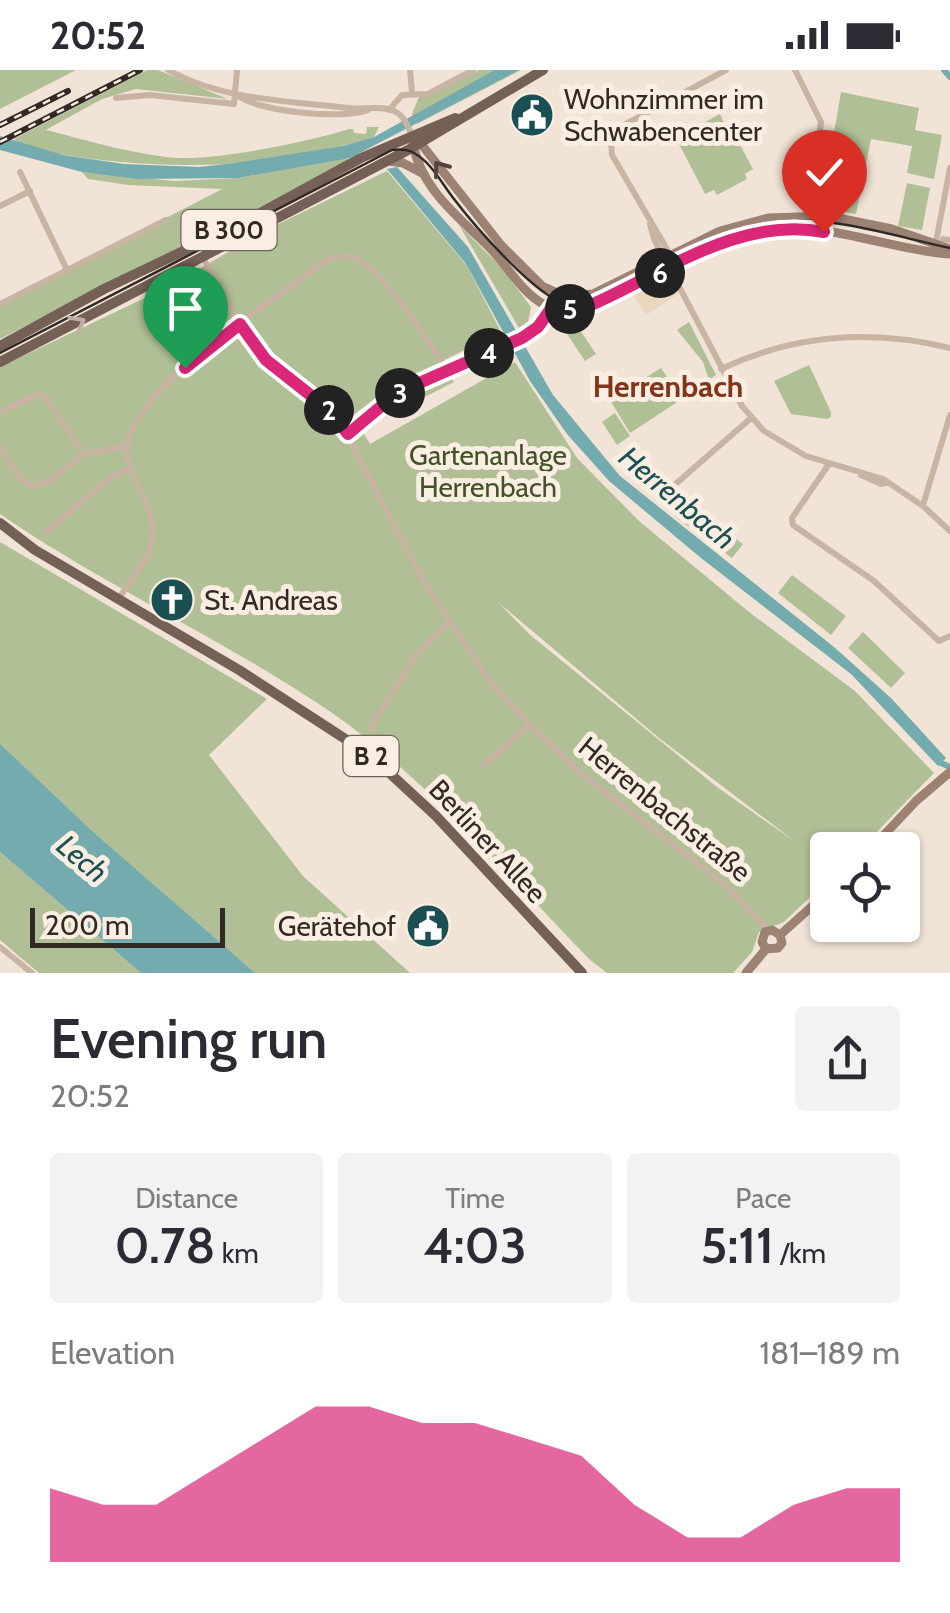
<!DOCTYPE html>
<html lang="en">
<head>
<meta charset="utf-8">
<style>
  body { margin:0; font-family:Cabin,sans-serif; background:#f2f2f3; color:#2b2b33; height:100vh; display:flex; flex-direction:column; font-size:38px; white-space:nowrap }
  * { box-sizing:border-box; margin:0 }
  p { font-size:32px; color:#7c7c81 }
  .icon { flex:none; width:55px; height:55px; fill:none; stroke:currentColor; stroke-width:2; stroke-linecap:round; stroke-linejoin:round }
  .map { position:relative; height:903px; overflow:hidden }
  .side { display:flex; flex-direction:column; background:#fff; flex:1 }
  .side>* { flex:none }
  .tools { position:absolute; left:810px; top:762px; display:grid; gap:20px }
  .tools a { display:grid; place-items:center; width:110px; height:110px; border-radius:10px; background:#fff; box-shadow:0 2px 8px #0004; font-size:50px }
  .scale { position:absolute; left:30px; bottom:25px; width:195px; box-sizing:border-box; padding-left:10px; border:5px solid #332924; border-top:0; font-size:28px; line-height:35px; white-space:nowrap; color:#332924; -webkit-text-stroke:8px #f9eee1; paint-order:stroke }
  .pin { position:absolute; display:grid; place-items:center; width:85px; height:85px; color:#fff; margin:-102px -42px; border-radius:50% 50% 50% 0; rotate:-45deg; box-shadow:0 0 10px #0007 }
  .pin .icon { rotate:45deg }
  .km { position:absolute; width:50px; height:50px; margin:-25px; border-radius:50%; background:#222; color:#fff; font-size:28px; line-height:50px; text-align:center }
  .round { display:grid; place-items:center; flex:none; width:105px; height:105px; border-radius:10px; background:#f2f2f3 }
  .head { display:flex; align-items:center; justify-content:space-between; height:170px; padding:0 50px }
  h1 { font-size:55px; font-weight:600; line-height:75px }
  .figures { display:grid; grid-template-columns:repeat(3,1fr); gap:15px; height:170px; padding:10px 50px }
  .figures div { display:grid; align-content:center; border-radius:10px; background:#f2f2f3; text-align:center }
  .figures b { font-size:50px; font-weight:600 }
  .figures small { font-size:28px; font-weight:400 }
  .figures p { font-size:28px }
  .chart { height:280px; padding:20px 50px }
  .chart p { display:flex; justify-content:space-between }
  .chart svg { width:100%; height:180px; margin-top:10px; fill:#db2777; opacity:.7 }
  .status { display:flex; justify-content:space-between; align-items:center; height:70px; padding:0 50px; background:#fff; direction:ltr }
  .status svg { height:28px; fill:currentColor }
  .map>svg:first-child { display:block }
  .green { fill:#b1bf96; fill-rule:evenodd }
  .plaza { fill:#e9d6bc }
  .water { fill:#74abae }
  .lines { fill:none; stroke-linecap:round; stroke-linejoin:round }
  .canal { stroke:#74abae; stroke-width:6 }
  .street { stroke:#c8b4a2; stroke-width:6 }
  .secondary { stroke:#9c8273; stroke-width:9 }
  .primary { stroke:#756055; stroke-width:10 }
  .tram { stroke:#332924; stroke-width:2.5 }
  .rail-casing { stroke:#332924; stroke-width:6 }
  .rail { stroke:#f9eee1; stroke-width:2.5; stroke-dasharray:8; stroke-linecap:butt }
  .oneway { stroke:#52443c }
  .oneway2 { stroke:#beaea2 }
  .route-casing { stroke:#fff; stroke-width:20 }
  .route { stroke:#db2777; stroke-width:12 }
  .labels { text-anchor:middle; stroke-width:10; stroke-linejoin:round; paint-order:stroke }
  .shield { fill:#f9eee1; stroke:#6e645d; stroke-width:2.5 }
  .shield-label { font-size:25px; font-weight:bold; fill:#332924 }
  .poi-label { font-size:28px; fill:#332924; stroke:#f9eee1; text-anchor:start }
  .park-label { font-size:28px; fill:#425128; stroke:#f9eee1 }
  .street-label { font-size:28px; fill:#332924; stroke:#f9eee1 }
  .neighbourhood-label { font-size:30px; font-weight:bold; fill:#83351c; stroke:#f9eee1 }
  .water-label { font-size:30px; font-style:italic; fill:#1a5054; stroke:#f9eee1 }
</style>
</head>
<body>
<div class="status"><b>20:52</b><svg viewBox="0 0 49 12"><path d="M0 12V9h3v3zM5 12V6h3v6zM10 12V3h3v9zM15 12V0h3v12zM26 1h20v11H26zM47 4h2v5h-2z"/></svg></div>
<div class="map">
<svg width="950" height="903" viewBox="0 0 950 903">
  <rect width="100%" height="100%" fill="#f1e4d6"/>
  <path class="green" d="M 0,0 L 76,0 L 0,39 Z
    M 147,0 L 158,0 L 228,29 L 136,19 L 102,29 L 40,63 L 46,60 C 85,70 126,82 166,87 C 208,93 308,72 349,59 L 353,59 L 354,63 L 366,64 L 367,57 L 379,57 L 374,67 C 276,98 178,101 78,87 C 56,83 29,82 14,69 Z
    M 479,0 L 521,0 L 417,54 L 412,44 L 419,27 L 427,27 Z
    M 841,22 L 919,38 L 915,60 L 942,65 L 934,109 L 907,103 L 912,76 L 871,69 L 856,144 L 821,138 Z
    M 720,44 L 726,57 L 730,56 L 753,99 L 745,104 L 747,109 L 717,125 L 714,120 L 705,124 L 679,74 L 682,72 L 679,66 Z
    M 347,88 L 349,93 L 0,269 L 0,234 L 222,119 L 128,115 L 88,109 L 82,102 L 174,111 L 238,108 Z
    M 387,101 L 467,196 L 501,262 L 396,314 L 353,345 L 370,374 L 515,292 L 577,388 L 639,451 L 749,542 L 855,621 L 934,703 L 859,780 L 828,780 L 827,811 L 784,852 L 759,862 L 752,882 L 733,903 L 607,903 L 589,889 C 507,804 418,699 319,634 C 216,566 102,514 0,444 L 0,297 L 172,215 L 264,161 ZM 498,532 L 659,668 L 797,773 L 717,717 L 529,564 Z
    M 907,113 L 930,118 L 922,160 L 898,156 Z
    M 459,155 L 500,196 L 531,237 L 528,252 L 519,258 Z
    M 689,252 L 716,305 L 709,310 L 703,292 L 677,260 Z
    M 578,257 L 596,284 L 585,291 L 567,264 Z
    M 809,295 L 831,342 L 831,347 L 827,349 L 791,344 L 774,311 Z
    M 661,298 L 682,329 L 630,363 L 610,330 Z
    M 449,304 L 454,312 L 421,329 L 416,320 Z
    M 615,343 L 630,366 L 617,375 L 602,352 Z
    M 684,432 L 743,474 L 732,488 L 674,446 Z
    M 0,472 L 267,629 L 209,685 L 303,806 L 410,903 L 255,903 L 0,686 Z
    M 792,505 L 846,546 L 831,565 L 778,523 Z
    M 863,562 L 905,603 L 891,618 L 848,578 Z
    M 0,782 L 141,903 L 39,903 L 0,870 Z"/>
  <path class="plaza" d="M 665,209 L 678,224 L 646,245 L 632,224 Z"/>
  <path class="water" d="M 495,0 L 519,0 L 350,88 L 238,108 L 138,109 L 82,102 L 0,80 L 0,66 L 63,85 L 124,94 L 199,97 L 235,93 L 343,76 L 374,67 Z
    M 397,97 L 468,177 L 553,325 L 620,406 L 834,577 L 891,628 L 946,688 L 938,696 L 851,604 L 701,488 L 609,411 L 567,364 L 530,311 L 466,194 L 387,99 Z
    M 0,674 L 93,762 L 255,903 L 141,903 L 0,782 Z"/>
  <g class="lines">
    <path class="canal" d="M 944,0 L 950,7
      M 941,693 L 950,697"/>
    <path class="street" d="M 168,0 C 221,30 288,31 348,38 C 362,40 382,35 394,41 C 404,45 408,57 412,65
      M 410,0 L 412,22
      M 795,0 L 821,52 L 807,159
      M 236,24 C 255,42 344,50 368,40
      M 116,28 L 150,25 L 234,34 L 237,0
      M 389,40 L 402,25 L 428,24 L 473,0
      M 20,102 L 67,200
      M 0,136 L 30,121
      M 650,154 L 654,169 L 742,336 L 764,361 L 806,386 L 883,409 L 923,436 L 950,461
      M 943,169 L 950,170
      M 935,177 L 950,98
      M 202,186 L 240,254 L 265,290 L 312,325 L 341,353 L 423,510 L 491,613 L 530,655 L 580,703 L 724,814 L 769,860
      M 671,186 L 612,85 L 611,69 L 624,55 L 726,0
      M 0,234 L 166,150
      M 531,260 L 553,223
      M 721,299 C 795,264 872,259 950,278
      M 0,342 L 36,325 L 45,326 L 84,384 L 50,411 L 32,416 L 22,410 L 0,378
      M 348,365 L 391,328 L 410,317 L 538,257 L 552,237 L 553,222
      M 84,384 L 127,376
      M 829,394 L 792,448 L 793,455 L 874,511 L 939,571 L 950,566
      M 861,405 L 881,414 L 885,413
      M 671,418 L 751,348
      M 923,435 L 950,345
      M 46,462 L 112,406 L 131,399
      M 119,528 C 150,482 166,471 139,417 C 133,405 127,394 127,380 C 129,319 278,228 325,191 C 335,187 344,184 355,188 C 382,197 429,273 446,298
      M 371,657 L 417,584 L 449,552
      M 484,695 L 530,655
      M 0,877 L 32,903"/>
    <path class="secondary" d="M 418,70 L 501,175 L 542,216 L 564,226 L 593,224 L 720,161 L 768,148 L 828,146 L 892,159 L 950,179
      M 413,73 C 420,117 457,146 487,175 C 506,193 521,223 545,235 C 592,258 711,165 770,159 C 830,152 890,180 950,184
      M 388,91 L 403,93 L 422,103
      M 870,780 L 916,731 L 950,702
      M 766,879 L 762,872 L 765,862 L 772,860 L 780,865
      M 746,903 L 766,879 L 778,878 L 782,873 L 780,865 L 828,822"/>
    <path class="primary" d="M 0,276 L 104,219 L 244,152 L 361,88 L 455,48
      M 0,292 L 408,80 L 543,0
      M 0,453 L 35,480 L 239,600 L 370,685 L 436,746 L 582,903"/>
    <path class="tram" d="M 0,283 L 392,80 C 400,79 407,79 414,83 C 432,93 442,114 454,129 C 473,154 536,227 565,233 C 598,239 709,165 754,155 C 818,140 888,165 950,178"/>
    <defs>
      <path id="rail" d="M 0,55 L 68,21
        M 0,72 L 140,0"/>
    </defs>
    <use href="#rail" class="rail-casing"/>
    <use href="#rail" class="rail"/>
  </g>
  <defs><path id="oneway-chevron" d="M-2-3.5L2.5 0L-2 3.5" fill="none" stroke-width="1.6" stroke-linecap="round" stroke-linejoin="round" transform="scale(2.5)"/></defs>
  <use class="oneway" href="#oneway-chevron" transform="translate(440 98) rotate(-127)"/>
  <use class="oneway2" href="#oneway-chevron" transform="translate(78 253) rotate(-29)"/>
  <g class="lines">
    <defs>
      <path id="route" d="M 185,298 L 240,254 L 266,290 L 328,339 L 348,364 L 391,328 L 410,317 L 522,268 L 538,257 L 552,237 L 571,239 L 591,235 C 666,202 739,146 824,162"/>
    </defs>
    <use href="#route" class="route-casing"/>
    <use href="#route" class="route"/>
  </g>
  <defs>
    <symbol id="civic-disc" viewBox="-11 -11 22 22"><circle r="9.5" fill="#1a5054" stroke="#f9eee1"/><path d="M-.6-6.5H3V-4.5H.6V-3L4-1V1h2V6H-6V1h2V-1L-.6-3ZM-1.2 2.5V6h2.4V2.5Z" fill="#fff"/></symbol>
    <symbol id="church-disc" viewBox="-11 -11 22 22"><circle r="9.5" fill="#1a5054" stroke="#f9eee1"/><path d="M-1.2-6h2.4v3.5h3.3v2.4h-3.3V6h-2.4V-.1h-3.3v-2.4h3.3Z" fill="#fff"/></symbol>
  </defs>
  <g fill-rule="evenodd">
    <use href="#civic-disc" x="507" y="20" width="50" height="50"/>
    <use href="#church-disc" x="147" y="505" width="50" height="50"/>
    <use href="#civic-disc" x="403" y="831" width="50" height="50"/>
  </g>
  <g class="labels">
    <g class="shield">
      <rect x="181.5" y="140" width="95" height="40" rx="8"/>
      <rect x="343.5" y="666" width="55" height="40" rx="8"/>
    </g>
    <g class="shield-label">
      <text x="229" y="169">B 300</text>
      <text x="371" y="695">B 2</text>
    </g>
    <g class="poi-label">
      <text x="564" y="39">Wohnzimmer im<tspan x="564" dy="32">Schwabencenter</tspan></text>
      <text x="204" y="540">St. Andreas</text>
      <text x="396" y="866" text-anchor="end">Gerätehof</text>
    </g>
    <g class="park-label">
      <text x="488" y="395">Gartenanlage<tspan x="488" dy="32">Herrenbach</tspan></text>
    </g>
    <g class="street-label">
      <text transform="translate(665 739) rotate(39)" y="10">Herrenbachstraße</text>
      <text transform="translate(488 771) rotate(47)" y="10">Berliner Allee</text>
    </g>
    <g class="neighbourhood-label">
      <text x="668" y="327">Herrenbach</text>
    </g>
    <g class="water-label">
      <text transform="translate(677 428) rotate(40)" y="10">Herrenbach</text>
      <text transform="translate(82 789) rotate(40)" y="10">Lech</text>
    </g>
  </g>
</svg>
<div class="tools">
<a><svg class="icon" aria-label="locate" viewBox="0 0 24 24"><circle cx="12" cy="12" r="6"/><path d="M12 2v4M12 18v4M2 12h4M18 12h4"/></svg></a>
</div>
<div class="scale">200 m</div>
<div class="pin" style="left:185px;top:298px;background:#1e9e55"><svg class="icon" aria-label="arrive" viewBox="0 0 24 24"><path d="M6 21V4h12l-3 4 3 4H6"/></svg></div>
<div class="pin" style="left:824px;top:162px;background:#d93025"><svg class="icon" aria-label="check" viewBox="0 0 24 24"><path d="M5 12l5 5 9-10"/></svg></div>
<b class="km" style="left:329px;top:340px">2</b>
<b class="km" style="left:400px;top:323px">3</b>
<b class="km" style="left:489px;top:283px">4</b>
<b class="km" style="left:570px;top:239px">5</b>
<b class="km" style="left:660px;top:203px">6</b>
</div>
<section class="side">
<div class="head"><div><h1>Evening run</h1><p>20:52</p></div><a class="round"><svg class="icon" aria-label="share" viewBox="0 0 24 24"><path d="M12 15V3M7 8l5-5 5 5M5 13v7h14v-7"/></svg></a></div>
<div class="figures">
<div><p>Distance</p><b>0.78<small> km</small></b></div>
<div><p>Time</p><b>4:03</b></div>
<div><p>Pace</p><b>5:11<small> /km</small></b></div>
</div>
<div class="chart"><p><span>Elevation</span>181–189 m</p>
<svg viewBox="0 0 160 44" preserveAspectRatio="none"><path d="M0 44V26L10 30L20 30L30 22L40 14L50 6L60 6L70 10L80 10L90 14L100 18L110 30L120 38L130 38L140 30L150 26L160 26V44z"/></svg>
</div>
</section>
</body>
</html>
